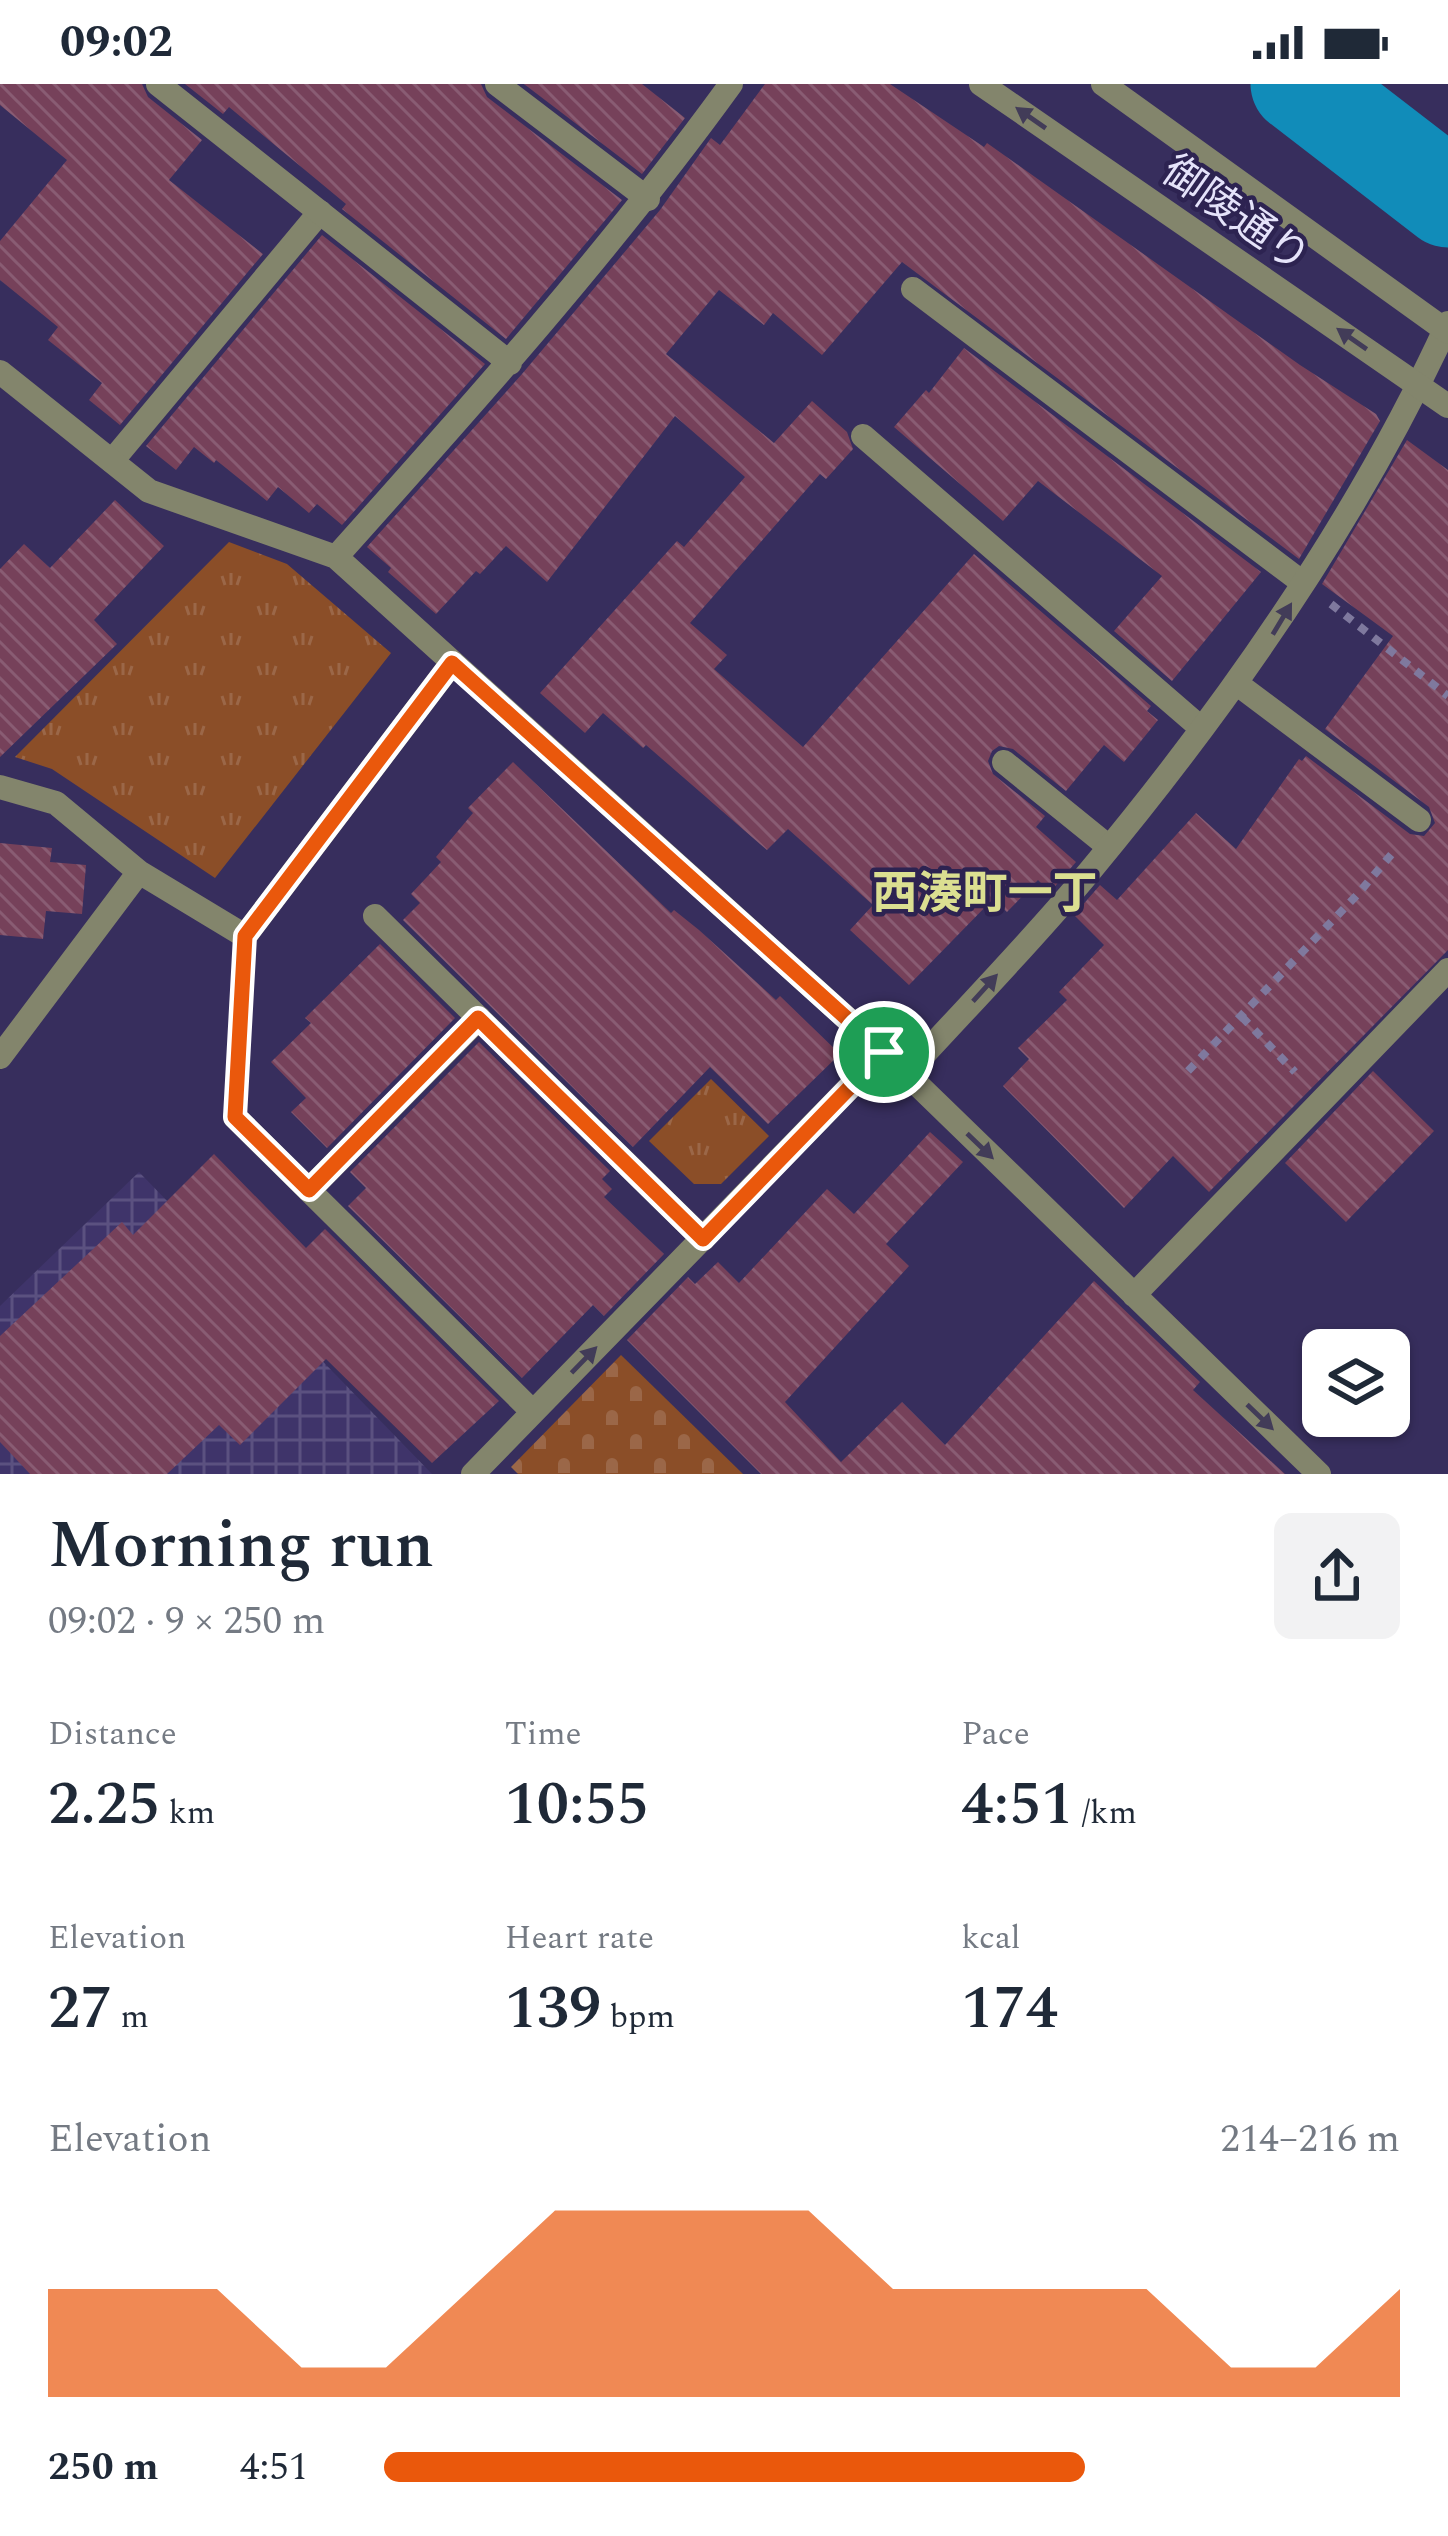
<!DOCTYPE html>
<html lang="en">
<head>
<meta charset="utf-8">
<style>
  body { margin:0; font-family:Spectral,"Noto Sans JP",serif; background:#f2f2f3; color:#1f2937; height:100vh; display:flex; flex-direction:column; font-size:45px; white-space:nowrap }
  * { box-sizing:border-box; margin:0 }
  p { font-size:39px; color:#747a83 }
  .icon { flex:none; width:66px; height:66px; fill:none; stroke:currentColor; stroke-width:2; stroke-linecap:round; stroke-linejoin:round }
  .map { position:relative; height:1390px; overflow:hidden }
  .panel { display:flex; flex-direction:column; background:#fff; flex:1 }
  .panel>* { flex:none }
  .buttons { position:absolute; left:1302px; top:1245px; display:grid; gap:24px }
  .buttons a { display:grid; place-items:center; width:108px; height:108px; border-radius:18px; background:#fff; box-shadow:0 3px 9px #0004; font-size:60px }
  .pin { position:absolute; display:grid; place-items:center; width:102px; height:102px; color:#fff; margin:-51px; border:6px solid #fff; border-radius:50%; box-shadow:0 3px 12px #0007 }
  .round { display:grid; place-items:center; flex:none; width:126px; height:126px; border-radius:18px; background:#f2f2f3 }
  .head { display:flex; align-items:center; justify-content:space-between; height:204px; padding:0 48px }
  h1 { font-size:66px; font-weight:600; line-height:90px }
  .metrics { display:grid; grid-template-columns:repeat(3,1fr); gap:18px; height:204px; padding:12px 48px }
  .metrics div { display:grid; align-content:center }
  .metrics b { font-size:60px; font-weight:600 }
  .metrics small { font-size:33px; font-weight:400 }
  .metrics p { font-size:33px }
  .chart { height:336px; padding:24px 48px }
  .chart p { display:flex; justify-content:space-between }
  .chart svg { width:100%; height:216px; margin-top:12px; fill:#ea580c; opacity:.7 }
  ul { padding:0 48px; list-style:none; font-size:39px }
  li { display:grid; grid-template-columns:192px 144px 1fr; align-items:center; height:90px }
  li i { height:30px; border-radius:15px; background:#ea580c }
  .status { display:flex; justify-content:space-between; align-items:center; height:84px; padding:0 60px; background:#fff; direction:ltr }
  .status svg { height:33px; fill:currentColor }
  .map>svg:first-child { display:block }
  .industrial { fill:url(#industrial-grid) }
  .cemetery { fill:url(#cemetery-stones) }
  .park { fill:url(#park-tufts) }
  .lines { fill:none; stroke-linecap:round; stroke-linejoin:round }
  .river { stroke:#118cb9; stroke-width:99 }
  .building { fill:url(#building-back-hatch) }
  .path { stroke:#7f799e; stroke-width:8; stroke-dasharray:9 9; stroke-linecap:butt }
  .service { stroke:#83856c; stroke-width:24 }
  .minor { stroke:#83856c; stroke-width:24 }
  .tertiary { stroke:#83856c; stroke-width:24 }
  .oneway { fill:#423c58 }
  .route-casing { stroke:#fff; stroke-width:24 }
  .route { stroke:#ea580c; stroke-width:15 }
  .labels { text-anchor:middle; stroke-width:9; stroke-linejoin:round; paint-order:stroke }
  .street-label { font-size:42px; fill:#e5e3fa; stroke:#2d2351 }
  .neighbourhood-label { font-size:45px; font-weight:bold; fill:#dbdf91; stroke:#2d2351 }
</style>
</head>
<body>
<div class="status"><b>09:02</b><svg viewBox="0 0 49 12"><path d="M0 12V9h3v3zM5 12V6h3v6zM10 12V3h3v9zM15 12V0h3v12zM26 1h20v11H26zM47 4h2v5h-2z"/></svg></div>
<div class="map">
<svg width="1448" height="1390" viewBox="0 0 1448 1390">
  <defs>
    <pattern id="industrial-grid" width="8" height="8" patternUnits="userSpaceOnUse" patternTransform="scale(3)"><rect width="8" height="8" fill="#3f346a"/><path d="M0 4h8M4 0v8" fill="none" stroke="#5b5180"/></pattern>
    <pattern id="cemetery-stones" width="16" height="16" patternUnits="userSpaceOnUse" patternTransform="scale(3)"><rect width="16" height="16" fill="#8b4e28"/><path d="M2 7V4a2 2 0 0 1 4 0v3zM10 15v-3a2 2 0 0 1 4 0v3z" fill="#9b6748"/></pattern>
    <pattern id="park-tufts" width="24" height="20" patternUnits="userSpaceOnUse" patternTransform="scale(3)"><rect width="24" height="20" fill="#8b4e28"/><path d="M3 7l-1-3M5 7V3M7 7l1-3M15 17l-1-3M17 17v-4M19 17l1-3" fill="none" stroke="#9b6748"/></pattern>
    <pattern id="building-back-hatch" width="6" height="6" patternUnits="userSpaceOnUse" patternTransform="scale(3)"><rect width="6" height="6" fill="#76415a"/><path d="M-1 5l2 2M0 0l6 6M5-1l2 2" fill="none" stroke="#895c73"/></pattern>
  </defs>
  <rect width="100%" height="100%" fill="#372e5d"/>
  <path class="industrial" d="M 139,1088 L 432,1390 L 0,1390 L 0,1222 Z"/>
  <path class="cemetery" d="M 621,1271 L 743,1390 L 518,1390 L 511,1383 Z"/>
  <path class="park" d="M 229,458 L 287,480 L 391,569 L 215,794 L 52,685 L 15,673 Z
    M 711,995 L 769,1052 L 721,1100 L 694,1100 L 649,1057 Z"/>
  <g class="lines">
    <path class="river" d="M 1300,0 L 1448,114"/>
  </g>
  <path class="building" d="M 0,0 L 142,0 L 148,13 L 202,56 L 169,96 L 263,170 L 120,341 L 89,316 L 102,299 L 48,256 L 58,243 L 0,196 L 0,157 L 67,76 L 0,21 Z
    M 185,0 L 481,0 L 487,13 L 622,116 L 506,255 L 342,125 L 346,120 L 229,23 L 223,30 Z
    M 524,0 L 642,0 L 685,34 L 642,90 Z
    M 765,0 L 890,0 L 984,63 L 987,59 L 1300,281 L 1376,330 L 1380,337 L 1299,475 L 902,178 L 822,271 L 773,229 L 764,241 L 719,206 L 666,270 L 774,359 L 812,317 L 847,348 L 853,365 L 826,395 L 820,390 L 690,539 L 727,571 L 714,585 L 803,663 L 974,470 L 1151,622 L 1147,627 L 1158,636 L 1124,678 L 1104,661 L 1066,707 L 1013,665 L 999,662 L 992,667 L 988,677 L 993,690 L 1045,732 L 1036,743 L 1076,778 L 1050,808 L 1038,796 L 1007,828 L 993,815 L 909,901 L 850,846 L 873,821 L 788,745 L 767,766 L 646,661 L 643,664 L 603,629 L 585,649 L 540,609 L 677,457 L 684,463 L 745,393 L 675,332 L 547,498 L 506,462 L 480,490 L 476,487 L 436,530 L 388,488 L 391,484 L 367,463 L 522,290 L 660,126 L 711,54 L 720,61 Z
    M 322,151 L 485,280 L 342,441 L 317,420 L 309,429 L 278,403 L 267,417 L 216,376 L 214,379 L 194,363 L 176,386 L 146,362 Z
    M 964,264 L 1261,488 L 1172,597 L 1114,547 L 1162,492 L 1038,397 L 1003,437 L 894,343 L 926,306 L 929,309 Z
    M 1407,356 L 1448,386 L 1448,866 L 1209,1108 L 1173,1072 L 1124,1124 L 1003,1002 L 1029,975 L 1018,964 L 1067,916 L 1059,908 L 1104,861 L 1074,831 L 1100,801 L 1117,816 L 1196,729 L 1236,765 L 1299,675 L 1302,677 L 1306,672 L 1410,750 L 1424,752 L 1435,739 L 1429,723 L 1325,645 L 1393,552 L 1322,500 Z
    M 115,416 L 164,462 L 94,536 L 117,560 L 0,673 L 0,485 L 24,460 L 50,484 Z
    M 513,678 L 671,829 L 674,826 L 699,846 L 776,916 L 780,912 L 840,970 L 768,1040 L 710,983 L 633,1063 L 403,836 L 420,819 L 411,810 L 441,778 L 436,773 L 473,729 L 468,724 Z
    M 0,759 L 52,764 L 50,778 L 86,781 L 82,830 L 46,827 L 43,855 L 0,851 Z
    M 380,860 L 455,934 L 327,1064 L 291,1028 L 306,1014 L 271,978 L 311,939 L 305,934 Z
    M 479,958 L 610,1087 L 602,1095 L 612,1105 L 604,1113 L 664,1170 L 604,1232 L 593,1221 L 522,1294 L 348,1122 L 366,1104 L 350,1088 Z
    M 1373,987 L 1434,1047 L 1346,1138 L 1285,1079 Z
    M 930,1048 L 963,1078 L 886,1160 L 909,1182 L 785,1318 L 841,1378 L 902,1318 L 945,1361 L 1094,1197 L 1200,1298 L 1193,1306 L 1285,1390 L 761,1390 L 627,1256 L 688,1193 L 695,1200 L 718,1178 L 739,1199 L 827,1105 L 854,1130 Z
    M 214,1070 L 306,1164 L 325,1145 L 499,1317 L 432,1379 L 326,1275 L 240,1361 L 219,1341 L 167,1390 L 30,1390 L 0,1358 L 0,1252 L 122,1138 L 133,1151 Z"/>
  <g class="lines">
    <path class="path" d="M 1331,520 L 1448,612
      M 1242,933 L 1295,988
      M 1188,987 L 1357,811 L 1396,765
      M 237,996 L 243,891"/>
    <path class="service" d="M 913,205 L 1303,499
      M 863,352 L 1201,644
      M 112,377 L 320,128
      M 1004,678 L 1109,763
      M 0,703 L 56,719 L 139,788
      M 0,973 L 139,788 L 245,852 L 452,579
      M 309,1106 L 479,934"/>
    <path class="minor" d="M 158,0 L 510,279
      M 497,0 L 648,115
      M 0,288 L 149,407 L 336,473 L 884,968 L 1319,1390
      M 336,473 C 473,320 610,167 731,0
      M 1236,599 L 1419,736
      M 375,832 L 703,1155
      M 906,990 C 967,923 1032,857 1090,787 C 1228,621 1358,436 1448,239
      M 235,1033 L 533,1328
      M 1134,1211 L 1448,886
      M 473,1390 L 884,968"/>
    <path class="tertiary" d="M 981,0 L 1448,322
      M 1103,0 L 1448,248"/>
  </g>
  <defs><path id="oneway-solid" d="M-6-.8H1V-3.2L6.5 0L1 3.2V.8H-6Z" transform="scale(3)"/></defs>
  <g class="oneway">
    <use href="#oneway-solid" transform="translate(1031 34) rotate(-145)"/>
    <use href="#oneway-solid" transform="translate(1352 255) rotate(-145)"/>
    <use href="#oneway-solid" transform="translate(1282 535) rotate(-59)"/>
    <use href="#oneway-solid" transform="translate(985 904) rotate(-48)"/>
    <use href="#oneway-solid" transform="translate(980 1062) rotate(44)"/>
    <use href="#oneway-solid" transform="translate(584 1276) rotate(-46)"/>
    <use href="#oneway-solid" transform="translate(1260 1333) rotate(44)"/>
  </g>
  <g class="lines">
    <defs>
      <path id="route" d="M 452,579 L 884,968 L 703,1155 L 478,934 L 309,1106 L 235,1033 L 245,852 Z"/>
    </defs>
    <use href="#route" class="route-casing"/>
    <use href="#route" class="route"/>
  </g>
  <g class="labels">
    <g class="street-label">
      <text transform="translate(1237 129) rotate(35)" y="15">御陵通り</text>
    </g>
    <g class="neighbourhood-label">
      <text x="985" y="824">西湊町一丁</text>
    </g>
  </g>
</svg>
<div class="buttons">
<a><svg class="icon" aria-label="layers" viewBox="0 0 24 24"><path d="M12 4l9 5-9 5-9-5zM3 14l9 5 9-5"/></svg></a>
</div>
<div class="pin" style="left:884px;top:968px;background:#1e9e55"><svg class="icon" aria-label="arrive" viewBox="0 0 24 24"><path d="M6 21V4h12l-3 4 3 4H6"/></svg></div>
</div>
<section class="panel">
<div class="head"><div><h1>Morning run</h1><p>09:02 · 9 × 250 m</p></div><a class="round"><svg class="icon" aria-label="share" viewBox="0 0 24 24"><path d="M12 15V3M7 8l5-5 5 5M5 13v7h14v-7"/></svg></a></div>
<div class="metrics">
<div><p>Distance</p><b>2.25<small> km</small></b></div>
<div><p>Time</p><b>10:55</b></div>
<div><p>Pace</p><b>4:51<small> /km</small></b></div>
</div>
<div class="metrics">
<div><p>Elevation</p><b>27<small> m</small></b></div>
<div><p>Heart rate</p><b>139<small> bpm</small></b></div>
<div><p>kcal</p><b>174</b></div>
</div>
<div class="chart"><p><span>Elevation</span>214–216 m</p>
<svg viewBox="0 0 160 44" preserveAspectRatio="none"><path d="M0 44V22L10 22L20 22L30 38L40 38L50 22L60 6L70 6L80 6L90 6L100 22L110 22L120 22L130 22L140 38L150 38L160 22V44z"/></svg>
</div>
<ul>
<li><b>250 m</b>4:51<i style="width:69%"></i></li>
</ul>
</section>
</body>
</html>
